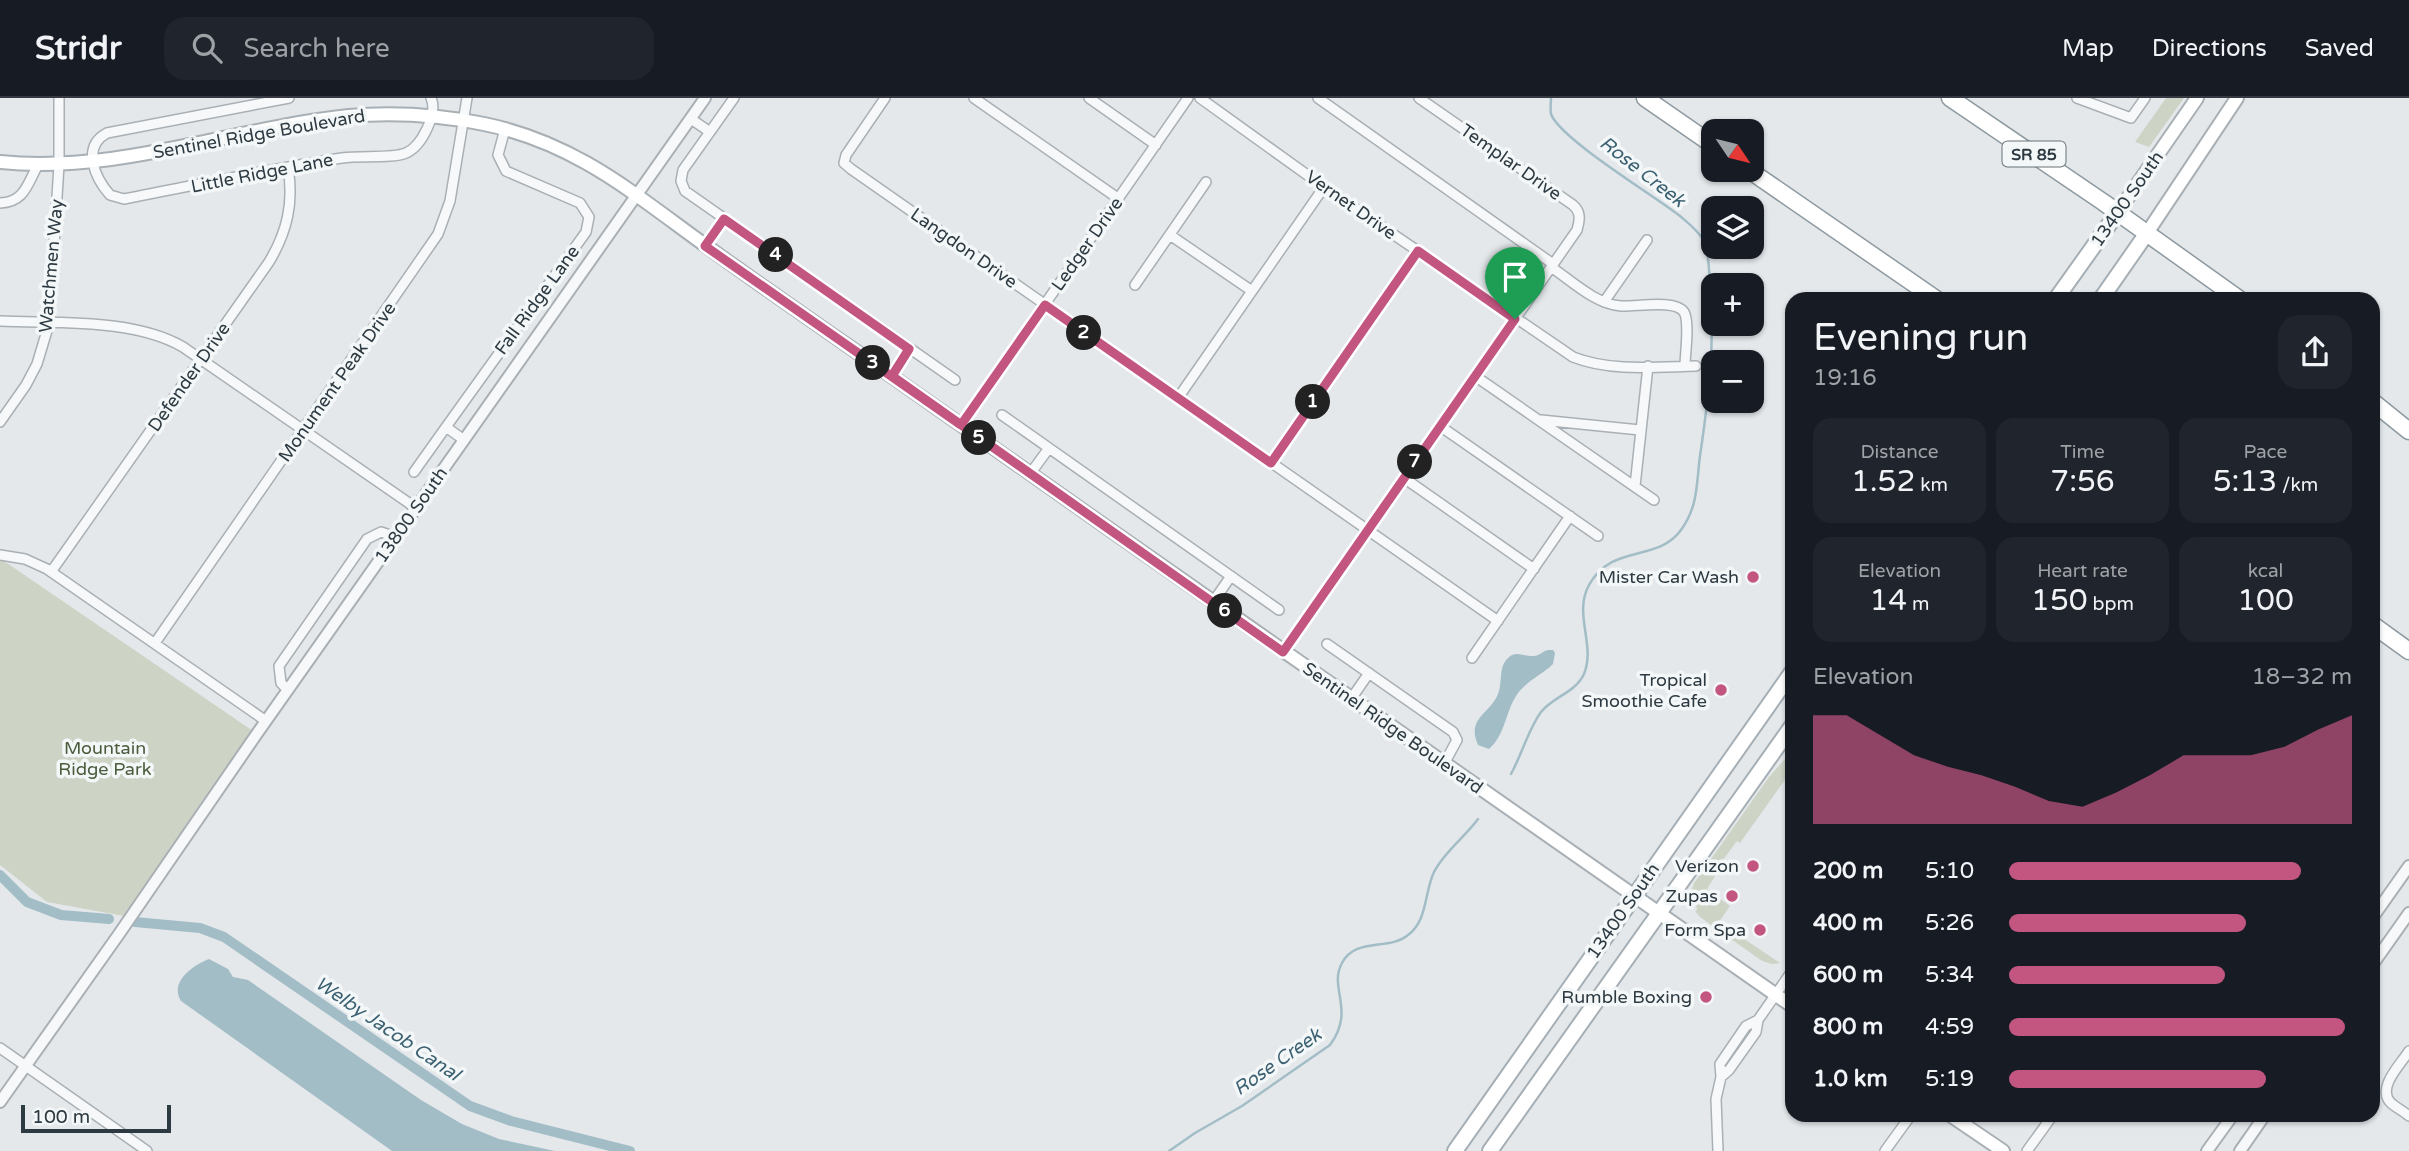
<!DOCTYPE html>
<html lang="en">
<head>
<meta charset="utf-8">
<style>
  body { margin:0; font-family:"Varela Round",sans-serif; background:#20242c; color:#f1f3f6; height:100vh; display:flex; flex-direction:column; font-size:26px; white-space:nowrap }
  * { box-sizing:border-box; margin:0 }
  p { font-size:23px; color:#9ea1a6 }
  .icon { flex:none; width:38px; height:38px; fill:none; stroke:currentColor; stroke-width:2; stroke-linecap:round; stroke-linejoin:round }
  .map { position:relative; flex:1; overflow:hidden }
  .side { position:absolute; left:1785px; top:194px; width:595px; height:830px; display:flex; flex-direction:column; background:#171b24; border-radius:21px; box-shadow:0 2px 5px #0004 }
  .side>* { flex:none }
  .needle { width:46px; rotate:125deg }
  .fabs { position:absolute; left:1701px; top:21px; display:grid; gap:14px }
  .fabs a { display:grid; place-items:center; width:63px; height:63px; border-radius:14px; background:#171b24; box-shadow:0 2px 5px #0004; font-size:35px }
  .scale { position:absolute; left:21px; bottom:18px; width:150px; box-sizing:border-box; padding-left:7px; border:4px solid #2d3a42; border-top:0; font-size:19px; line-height:24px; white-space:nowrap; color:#2d3a42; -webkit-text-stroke:5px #f4f7f8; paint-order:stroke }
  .pin { position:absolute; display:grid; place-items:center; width:60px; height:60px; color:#fff; margin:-72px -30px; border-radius:50% 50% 50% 0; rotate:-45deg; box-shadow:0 0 7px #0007 }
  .pin .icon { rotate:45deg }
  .km { position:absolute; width:35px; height:35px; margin:-18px; border-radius:50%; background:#222; color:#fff; font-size:19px; line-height:35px; text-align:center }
  .round { display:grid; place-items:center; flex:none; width:74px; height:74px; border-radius:21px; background:#20242c }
  .overview { display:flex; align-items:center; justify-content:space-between; height:119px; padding:0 28px }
  h1 { font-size:38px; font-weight:600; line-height:52px }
  .stats { display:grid; grid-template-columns:repeat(3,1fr); gap:10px; height:119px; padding:7px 28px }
  .stats div { display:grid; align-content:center; border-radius:18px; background:#20242c; text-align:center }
  .stats b { font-size:30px; font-weight:600 }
  .stats small { font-size:19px; font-weight:400 }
  .stats p { font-size:19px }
  .chart { height:196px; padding:14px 28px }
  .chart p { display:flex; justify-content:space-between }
  .chart svg { width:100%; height:126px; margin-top:7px; fill:#c25681; opacity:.7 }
  ul { padding:0 28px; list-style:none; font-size:23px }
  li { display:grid; grid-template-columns:112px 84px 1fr; align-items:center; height:52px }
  li i { height:18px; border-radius:9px; background:#c25681 }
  header { display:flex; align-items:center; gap:42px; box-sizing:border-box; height:98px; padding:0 35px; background:#171b24; border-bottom:2px solid #363941 }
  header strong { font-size:33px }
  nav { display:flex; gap:38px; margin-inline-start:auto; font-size:24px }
  .search { width:490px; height:63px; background:#20242c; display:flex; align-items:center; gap:18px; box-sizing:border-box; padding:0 24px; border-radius:21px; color:#9ea1a6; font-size:26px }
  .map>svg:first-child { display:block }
  .green { fill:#cdd4c6 }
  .water { fill:#a3bdc7 }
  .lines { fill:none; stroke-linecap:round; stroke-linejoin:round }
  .stream { stroke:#a3bdc7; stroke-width:2.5 }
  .canal { stroke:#a3bdc7; stroke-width:10 }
  .minor-casing { stroke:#a9b0b5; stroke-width:12 }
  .tertiary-casing { stroke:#a9b0b5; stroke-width:14 }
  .secondary-casing { stroke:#a9b0b5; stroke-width:16 }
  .primary-casing { stroke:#a5afb5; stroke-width:18 }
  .trunk-casing { stroke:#8d99a0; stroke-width:19 }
  .minor { stroke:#f7f8f9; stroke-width:9 }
  .tertiary { stroke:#f7f8f9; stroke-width:10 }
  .secondary { stroke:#fff; stroke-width:12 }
  .primary { stroke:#fff; stroke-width:14 }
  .trunk { stroke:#fff; stroke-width:16 }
  .route-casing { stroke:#fff; stroke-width:14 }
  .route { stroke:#c25681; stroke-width:9 }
  .poi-dot { fill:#c25681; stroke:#f4f7f8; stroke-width:2.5 }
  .labels { text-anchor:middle; stroke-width:7; stroke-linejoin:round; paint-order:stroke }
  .shield { fill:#f4f7f8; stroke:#697379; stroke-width:2 }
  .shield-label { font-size:16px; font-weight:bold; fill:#2d3a42 }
  .street-label { font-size:18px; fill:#2d3a42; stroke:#f4f7f8 }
  .poi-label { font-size:18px; fill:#2d3a42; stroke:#f4f7f8; text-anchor:end }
  .park-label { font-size:18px; fill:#4a5c3c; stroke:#f4f7f8 }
  .water-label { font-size:19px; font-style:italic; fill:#3b6172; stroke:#f4f7f8 }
</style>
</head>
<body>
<header>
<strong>Stridr</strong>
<div class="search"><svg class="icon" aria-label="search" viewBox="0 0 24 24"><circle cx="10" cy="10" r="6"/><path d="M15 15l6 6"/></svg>Search here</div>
<nav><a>Map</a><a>Directions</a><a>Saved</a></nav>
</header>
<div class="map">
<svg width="2409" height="1053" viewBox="0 0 2409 1053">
  <rect width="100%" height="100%" fill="#e4e8eb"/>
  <path class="green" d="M 2166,0 L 2184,0 L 2149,49 L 2135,44 Z
    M 0,463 L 4,463 L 253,633 L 124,818 L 47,804 L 0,767 Z
    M 1792,653 L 1792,672 L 1740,745 L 1737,743 L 1723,762 L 1724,764 L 1707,791 L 1730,808 L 1719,824 L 1780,865 L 1772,866 L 1762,863 L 1700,819 L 1695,813 L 1697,812 L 1695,798 L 1690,798 L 1694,785 L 1769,679 Z"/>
  <path class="water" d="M 1548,552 L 1553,552 L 1555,555 L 1553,566 C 1542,577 1528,582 1518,595 C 1505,613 1506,636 1489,651 L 1478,647 C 1466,620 1490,616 1498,596 C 1503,584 1498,569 1508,560 C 1516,552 1524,559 1534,558 C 1539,558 1543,553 1548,552 Z
    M 209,861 L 228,871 L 233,879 L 248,882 L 421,1002 L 462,1026 L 499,1041 L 555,1053 L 392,1053 L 181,903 C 169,884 193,867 209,861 Z"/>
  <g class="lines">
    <path class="stream" d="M 1511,676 C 1522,656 1528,632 1541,614 C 1554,598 1575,595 1584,576 C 1596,547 1573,516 1589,487 C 1612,445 1657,465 1681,432 C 1700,406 1696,380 1701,351 C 1709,296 1715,243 1710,187 C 1709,174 1709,157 1705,145 C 1701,135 1688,125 1680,118 C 1655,98 1560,41 1551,16 C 1550,12 1551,4 1551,0
      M 1169,1053 L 1195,1035 L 1242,1008 L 1330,947 C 1356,912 1328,890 1342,865 C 1355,839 1389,853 1408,837 C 1428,822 1424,795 1434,774 C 1444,754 1465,739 1478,721"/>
    <path class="canal" d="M 0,777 L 27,804 L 61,817 L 109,821
      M 135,824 L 200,830 L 224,839 L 470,1008 L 511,1023 L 630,1053"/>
    <defs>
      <path id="minor" d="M 289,0 L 107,35 C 81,49 95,80 110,97 L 124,101 C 197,87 269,71 342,60 C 360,57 392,61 406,55 C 422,48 438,15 431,0
        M 734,0 L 683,72 L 681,83 L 685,93 L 955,282
        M 885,0 L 846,57 L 844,65 L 851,71 L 1498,523
        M 974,0 L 1119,101
        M 1089,0 L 1156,47
        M 1200,0 L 1324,89 L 1573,259 C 1611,274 1656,269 1696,268
        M 1318,0 L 1553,166
        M 2077,0 L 2131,20 L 2145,0
        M 691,21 L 710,34
        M 0,105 C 25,104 27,86 38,67
        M 1170,137 L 1252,193
        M 705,148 L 724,121
        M 1551,169 C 1572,183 1595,206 1621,208 C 1636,209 1675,201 1684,214 C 1690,224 1685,256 1685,268
        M 1135,187 L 1206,84
        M 1604,204 L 1647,142
        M 0,223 C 57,226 133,220 183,249 L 416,410
        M 892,278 L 909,251
        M 1475,278 L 1654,402
        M 1178,300 L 1324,89
        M 1002,317 L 1279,512
        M 1541,322 L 1640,332
        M 0,324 L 26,287 L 37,266 L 49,226 L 59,67 L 59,0
        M 961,327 L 1188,0
        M 1440,328 L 1598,438
        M 464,342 L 446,329 L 586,134 L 589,119 L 580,105 L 506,73 L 498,57 L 505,31
        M 1271,365 L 1418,153
        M 414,374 L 446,329
        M 1030,376 L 1049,350
        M 1404,380 L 1534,471
        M 1635,388 L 1648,268
        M 0,457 L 25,461 L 47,471 L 266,623
        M 51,474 L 269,164 C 287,134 294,105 288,70
        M 1213,504 L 1231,478
        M 155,545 L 438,136 L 450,103 L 467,0
        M 1327,546 L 1453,634 L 1457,642 L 1444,666
        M 1283,554 L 1577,132 C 1580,122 1581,114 1573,107 L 1419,0
        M 1472,560 L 1570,418
        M 288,592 L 281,585 L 279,568 L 367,441 L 381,434 L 396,439
        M 1351,601 L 1369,575
        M 0,950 L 147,1053
        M 2409,953 C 2401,966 2377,989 2390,1004 C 2395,1009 2403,1013 2409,1018
        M 1721,979 L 1729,972 L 1756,934 L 1758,922 L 1792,873
        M 1718,1053 L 1716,1001 L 1721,979 L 1720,966 L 1746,928 L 1758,922
        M 1885,1053 L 1911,1017
        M 2027,1053 L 2053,1017"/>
      <path id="tertiary" d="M 2373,819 L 2409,768
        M 2373,866 L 2409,815
        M 0,1004 L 119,836 L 256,637 L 705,0
        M 2207,1053 L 2233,1017
        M 2240,1053 L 2265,1017"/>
      <path id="secondary" d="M 0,64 C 119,76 232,30 349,18 C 395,14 439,17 484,26 C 577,45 635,97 709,150 C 771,195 834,238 897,282 C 1195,491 1492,701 1792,908
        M 2118,114 L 2197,0
        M 2147,135 L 2237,0
        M 1950,1017 L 2003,1053"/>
      <path id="primary" d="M 2056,201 L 2118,114
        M 2101,201 L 2147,135
        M 1455,1053 L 1792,574
        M 1490,1053 L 1792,628"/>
      <path id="trunk" d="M 1645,0 L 1713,47
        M 1950,0 L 2103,104 L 2239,201
        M 1749,72 L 1936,201
        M 2373,304 L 2409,333
        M 2373,527 L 2409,553"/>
    </defs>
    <use href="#minor" class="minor-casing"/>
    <use href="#tertiary" class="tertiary-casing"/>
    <use href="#secondary" class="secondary-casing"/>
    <use href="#primary" class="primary-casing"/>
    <use href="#trunk" class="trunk-casing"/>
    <use href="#minor" class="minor"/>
    <use href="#tertiary" class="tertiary"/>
    <use href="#secondary" class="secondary"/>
    <use href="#primary" class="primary"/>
    <use href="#trunk" class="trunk"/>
  </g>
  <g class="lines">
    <defs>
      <path id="route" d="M 1515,221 L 1418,153 L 1271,365 L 1045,207 L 961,327 L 705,148 L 724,121 L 909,251 L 892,278 L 1283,554 L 1515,221"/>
    </defs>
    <use href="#route" class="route-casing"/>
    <use href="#route" class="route"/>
  </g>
  <g class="poi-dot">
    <circle cx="1753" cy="479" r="7"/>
    <circle cx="1721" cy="592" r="7"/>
    <circle cx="1753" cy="768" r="7"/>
    <circle cx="1732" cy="798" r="7"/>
    <circle cx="1760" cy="832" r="7"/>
    <circle cx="1706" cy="899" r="7"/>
  </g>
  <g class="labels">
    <rect class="shield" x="2002.5" y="43.5" width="63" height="25" rx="5"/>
    <g class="shield-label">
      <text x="2034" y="62">SR 85</text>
    </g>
    <g class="street-label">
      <text transform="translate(259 36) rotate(-10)" y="6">Sentinel Ridge Boulevard</text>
      <text transform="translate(1511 64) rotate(35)" y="6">Templar Drive</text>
      <text transform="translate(262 75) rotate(-11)" y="6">Little Ridge Lane</text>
      <text transform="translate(2127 101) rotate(-55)" y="6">13400 South</text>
      <text transform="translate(1351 107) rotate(35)" y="6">Vernet Drive</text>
      <text transform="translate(1087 146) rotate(-55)" y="6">Ledger Drive</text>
      <text transform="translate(964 150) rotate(35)" y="6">Langdon Drive</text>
      <text transform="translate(51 168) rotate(-85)" y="6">Watchmen Way</text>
      <text transform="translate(537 202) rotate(-54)" y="6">Fall Ridge Lane</text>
      <text transform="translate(189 279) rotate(-55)" y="6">Defender Drive</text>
      <text transform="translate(337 284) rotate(-55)" y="6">Monument Peak Drive</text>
      <text transform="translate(411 417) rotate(-55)" y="6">13800 South</text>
      <text transform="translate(1393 630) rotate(35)" y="6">Sentinel Ridge Boulevard</text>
      <text transform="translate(1623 813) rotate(-55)" y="6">13400 South</text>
    </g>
    <g class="poi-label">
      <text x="1739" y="485">Mister Car Wash</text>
      <text x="1707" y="588">Tropical<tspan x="1707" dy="21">Smoothie Cafe</tspan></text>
      <text x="1739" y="774">Verizon</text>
      <text x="1718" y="804">Zupas</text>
      <text x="1746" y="838">Form Spa</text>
      <text x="1692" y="905">Rumble Boxing</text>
    </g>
    <g class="park-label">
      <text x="105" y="656">Mountain<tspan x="105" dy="21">Ridge Park</tspan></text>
    </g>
    <g class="water-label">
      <text transform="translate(1643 73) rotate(38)" y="7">Rose Creek</text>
      <text transform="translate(388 930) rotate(34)" y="7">Welby Jacob Canal</text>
      <text transform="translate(1277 963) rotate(-35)" y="7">Rose Creek</text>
    </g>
  </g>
</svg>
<div class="fabs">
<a><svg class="needle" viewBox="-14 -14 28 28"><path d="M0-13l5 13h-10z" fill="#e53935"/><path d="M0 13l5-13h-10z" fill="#9ea1a6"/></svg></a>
<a><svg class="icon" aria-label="layers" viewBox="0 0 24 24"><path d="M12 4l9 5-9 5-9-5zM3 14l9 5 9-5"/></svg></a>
<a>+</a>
<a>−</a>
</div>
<div class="scale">100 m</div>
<div class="pin" style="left:1515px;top:221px;background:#1e9e55"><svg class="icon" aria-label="arrive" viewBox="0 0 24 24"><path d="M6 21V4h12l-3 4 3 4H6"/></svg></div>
<b class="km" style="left:1313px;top:304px">1</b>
<b class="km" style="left:1084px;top:235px">2</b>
<b class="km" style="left:873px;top:265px">3</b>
<b class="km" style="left:776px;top:157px">4</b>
<b class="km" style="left:979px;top:340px">5</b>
<b class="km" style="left:1225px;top:513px">6</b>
<b class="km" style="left:1415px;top:364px">7</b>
<section class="side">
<div class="overview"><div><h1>Evening run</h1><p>19:16</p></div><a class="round"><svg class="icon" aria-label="share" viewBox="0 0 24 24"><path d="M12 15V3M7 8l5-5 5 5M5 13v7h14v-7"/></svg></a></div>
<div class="stats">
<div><p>Distance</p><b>1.52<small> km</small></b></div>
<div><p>Time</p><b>7:56</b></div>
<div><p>Pace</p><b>5:13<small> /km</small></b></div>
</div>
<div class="stats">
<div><p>Elevation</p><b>14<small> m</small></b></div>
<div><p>Heart rate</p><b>150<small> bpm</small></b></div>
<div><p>kcal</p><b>100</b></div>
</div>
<div class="chart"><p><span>Elevation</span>18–32 m</p>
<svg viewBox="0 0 160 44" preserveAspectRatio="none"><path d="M0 44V6L10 6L20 13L30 20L40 24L50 27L60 31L70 36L80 38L90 33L100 27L110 20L120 20L130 20L140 17L150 11L160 6V44z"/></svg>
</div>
<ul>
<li><b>200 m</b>5:10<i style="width:85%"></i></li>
<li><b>400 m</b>5:26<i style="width:69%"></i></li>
<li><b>600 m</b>5:34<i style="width:63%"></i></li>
<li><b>800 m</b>4:59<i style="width:98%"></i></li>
<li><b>1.0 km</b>5:19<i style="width:75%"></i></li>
</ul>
</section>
</div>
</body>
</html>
